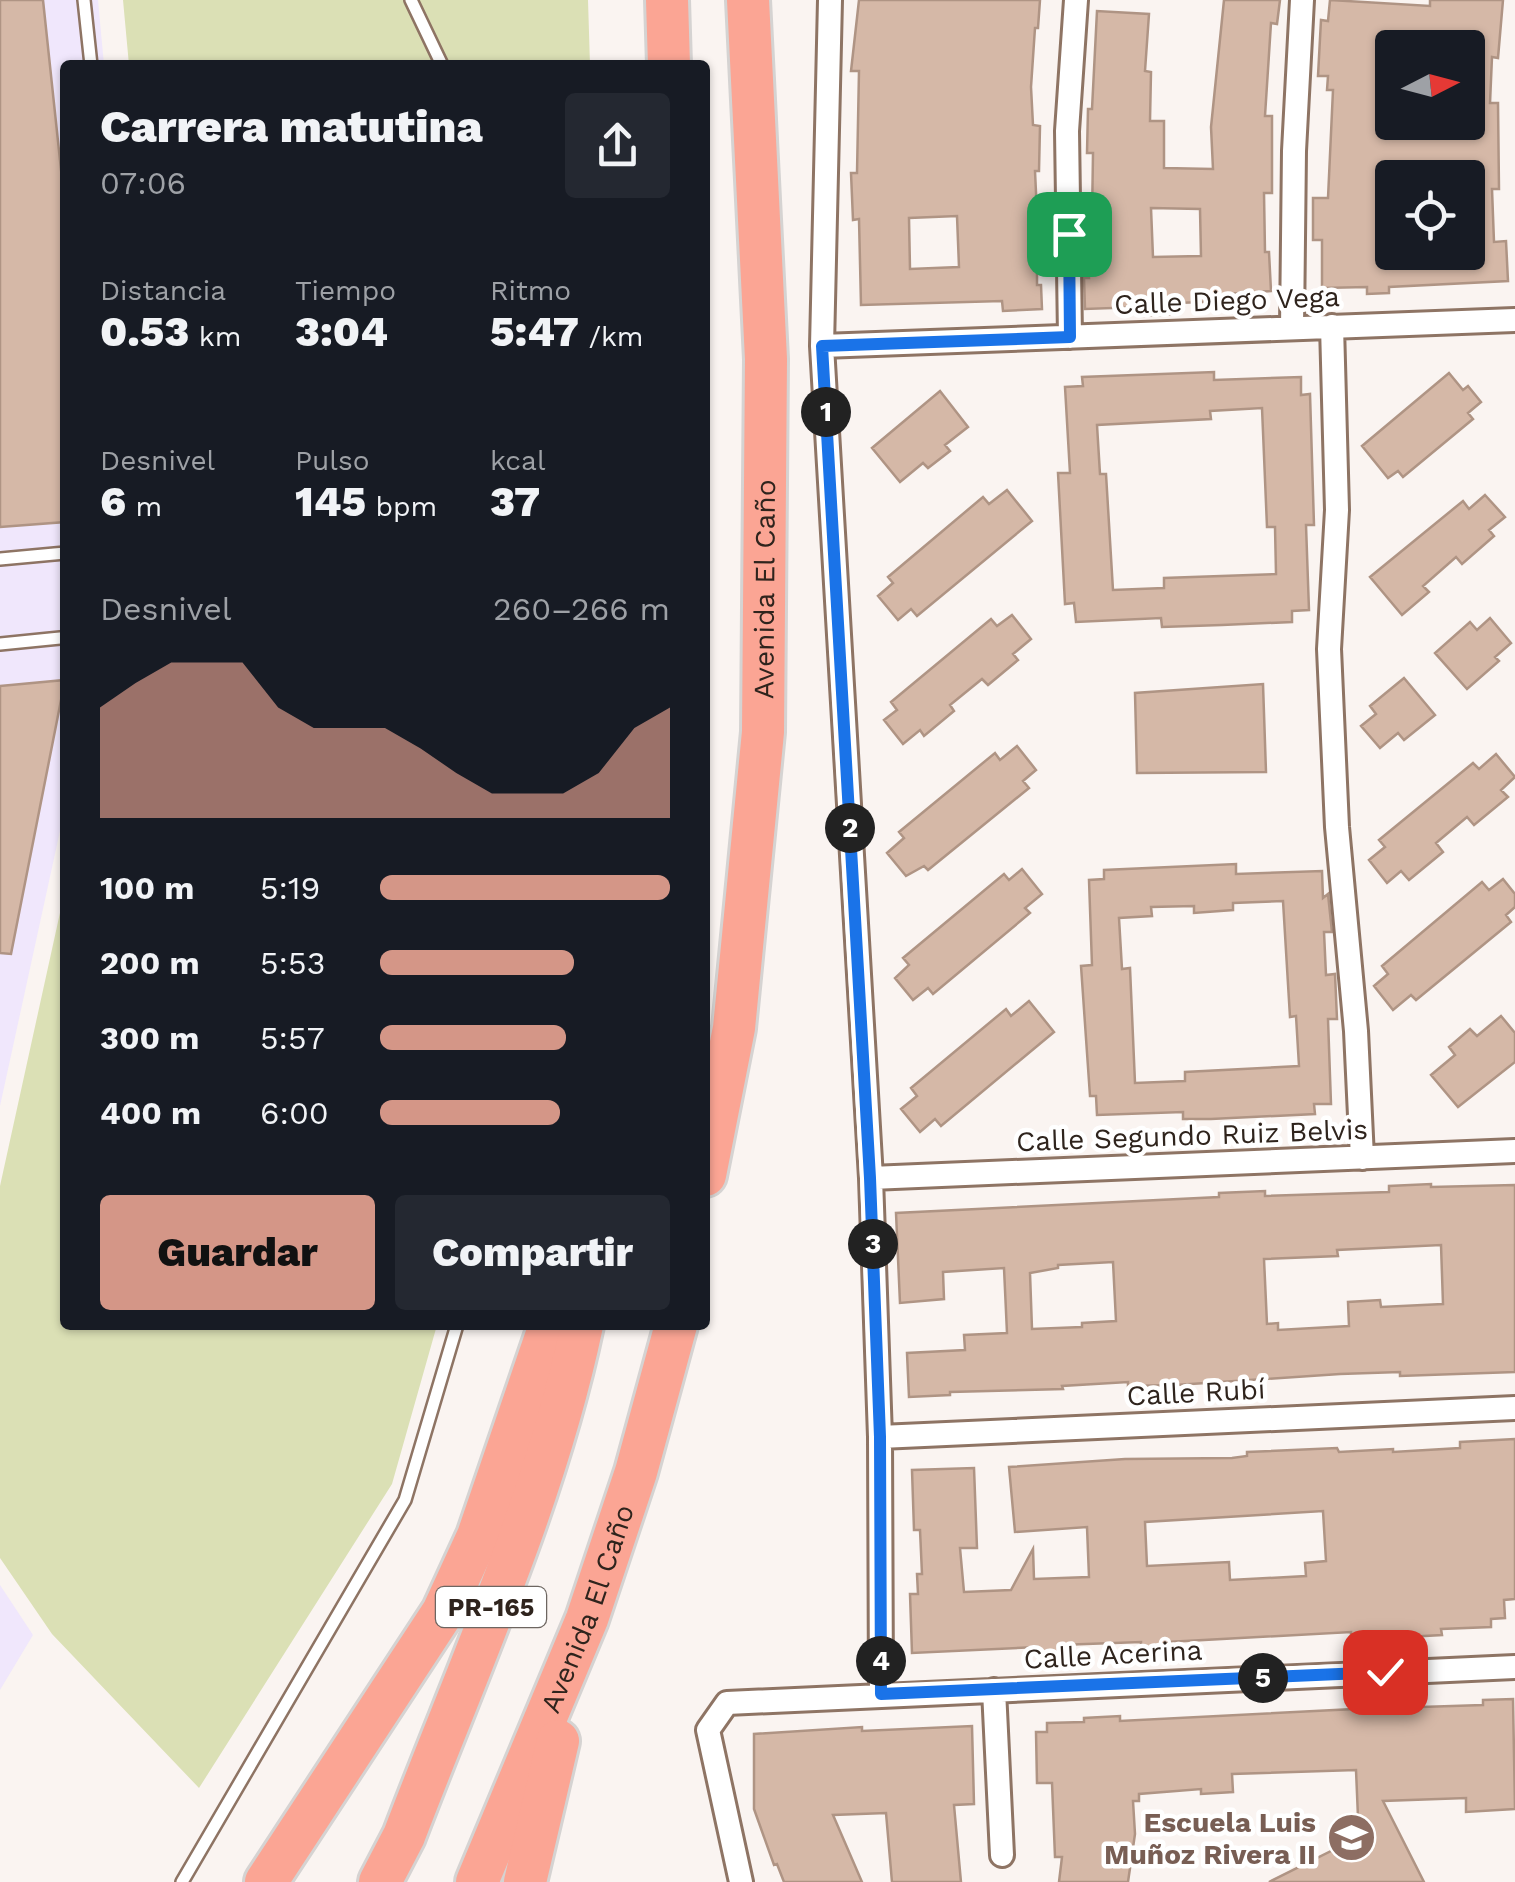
<!DOCTYPE html>
<html lang="es">
<head>
<meta charset="utf-8">
<style>
  body { margin:0; font-family:"Work Sans",sans-serif; background:#242831; color:#f1f3f6; height:100vh; display:flex; flex-direction:column; font-size:38px; white-space:nowrap }
  * { box-sizing:border-box; margin:0 }
  p { font-size:32px; color:#9ea1a6 }
  .icon { flex:none; width:55px; height:55px; fill:none; stroke:currentColor; stroke-width:2; stroke-linecap:round; stroke-linejoin:round }
  .map { position:relative; flex:1; overflow:hidden }
  .sheet { position:absolute; left:60px; top:60px; width:650px; height:1270px; display:flex; flex-direction:column; background:#171b24; border-radius:10px; box-shadow:0 2px 8px #0004 }
  .sheet>* { flex:none }
  .needle { width:65px; rotate:84deg }
  .tools { position:absolute; left:1375px; top:30px; display:grid; gap:20px }
  .tools a { display:grid; place-items:center; width:110px; height:110px; border-radius:10px; background:#171b24; box-shadow:0 2px 8px #0004; font-size:50px }
  .pin { position:absolute; display:grid; place-items:center; width:85px; height:85px; color:#fff; margin:-42px; border-radius:20px; box-shadow:0 5px 15px #0006 }
  .km { position:absolute; width:50px; height:50px; margin:-25px; border-radius:50%; background:#222; color:#fff; font-size:28px; line-height:50px; text-align:center }
  .round { display:grid; place-items:center; flex:none; width:105px; height:105px; border-radius:10px; background:#242831 }
  .headline { display:flex; align-items:center; justify-content:space-between; height:170px; padding:0 40px }
  h1 { font-size:45px; font-weight:800; line-height:75px }
  .metrics { display:grid; grid-template-columns:repeat(3,1fr); gap:15px; height:170px; padding:10px 40px }
  .metrics div { display:grid; align-content:center }
  .metrics b { font-size:42px; font-weight:800 }
  .metrics small { font-size:28px; font-weight:400 }
  .metrics p { font-size:28px }
  .chart { height:280px; padding:20px 40px }
  .chart p { display:flex; justify-content:space-between }
  .chart svg { width:100%; height:180px; margin-top:10px; fill:#d49687; opacity:.7 }
  .action { display:flex; gap:20px; margin-top:auto; padding:20px 40px }
  .action a { flex:1; height:115px; border-radius:10px; background:#d49687; color:#111; font-size:40px; font-weight:800; line-height:115px; text-align:center }
  .action a+a { background:#242831; color:#f1f3f6 }
  ul { padding:0 40px; list-style:none; font-size:32px }
  li { display:grid; grid-template-columns:160px 120px 1fr; align-items:center; height:75px }
  li i { height:25px; border-radius:12px; background:#d49687 }
  .map>svg:first-child { display:block }
  .industrial { fill:#f0e7fc }
  .green { fill:#dbe0b5 }
  .building { fill:#d5b8a7; stroke:#af9484; stroke-width:2.5; fill-rule:evenodd }
  .lines { fill:none; stroke-linecap:round; stroke-linejoin:round }
  .lane-casing { stroke:#8e7464; stroke-width:16 }
  .street-casing { stroke:#8e7464; stroke-width:28 }
  .highway-casing { stroke:#d5d3d2; stroke-width:48 }
  .lane { stroke:#fff; stroke-width:11 }
  .street { stroke:#fff; stroke-width:22 }
  .highway { stroke:#fba594; stroke-width:42 }
  .route-casing { stroke:#fff; stroke-width:20 }
  .route { stroke:#1a73e8; stroke-width:12 }
  .labels { text-anchor:middle; stroke-width:9; stroke-linejoin:round; paint-order:stroke }
  .shield { fill:#fff; stroke:#6d6661; stroke-width:2.5 }
  .shield-label { font-size:25px; font-weight:bold; fill:#2f241d }
  .street-label { font-size:28px; fill:#2f241d; stroke:#fff }
  .education-label { font-size:28px; font-weight:bold; fill:#785e54; stroke:#fff; text-anchor:end }
</style>
</head>
<body>
<div class="map">
<svg width="1515" height="1882" viewBox="0 0 1515 1882">
  <rect width="100%" height="100%" fill="#faf4f1"/>
  <path class="industrial" d="M 0,0 L 98,0 L 104,65 L 65,65 L 65,808 L 0,1106 Z
    M 0,1585 L 33,1635 L 0,1690 Z"/>
  <path class="green" d="M 123,0 L 588,0 L 590,65 L 129,65 Z
    M 65,890 L 65,1325 L 437,1325 L 392,1484 L 199,1788 L 52,1634 L 0,1558 L 0,1186 Z"/>
  <path class="building" d="M 0,0 L 43,0 L 65,207 L 65,522 L 0,527 Z
    M 859,0 L 1040,0 L 1038,28 L 1035,28 L 1031,87 L 1033,125 L 1040,126 L 1039,171 L 1035,171 L 1037,214 L 1031,214 L 1033,268 L 1037,268 L 1037,285 L 1041,285 L 1042,309 L 1003,311 L 1002,301 L 861,305 L 859,219 L 853,220 L 851,173 L 857,173 L 859,71 L 851,71 ZM 957,216 L 959,267 L 910,269 L 909,218 Z
    M 1224,0 L 1280,0 L 1277,24 L 1271,23 L 1265,116 L 1272,116 L 1272,193 L 1264,193 L 1265,252 L 1269,252 L 1271,291 L 1228,294 L 1228,301 L 1177,303 L 1178,314 L 1142,316 L 1141,307 L 1085,309 L 1084,278 L 1089,278 L 1087,219 L 1092,219 L 1093,153 L 1087,153 L 1088,109 L 1092,109 L 1097,11 L 1149,14 L 1145,71 L 1151,72 L 1150,121 L 1164,121 L 1164,168 L 1213,169 L 1211,127 ZM 1151,208 L 1200,209 L 1201,256 L 1153,257 Z
    M 1330,0 L 1430,6 L 1430,0 L 1503,0 L 1498,58 L 1492,57 L 1490,103 L 1498,103 L 1499,189 L 1492,189 L 1494,242 L 1506,241 L 1508,281 L 1389,287 L 1389,293 L 1367,294 L 1367,287 L 1322,288 L 1322,240 L 1313,240 L 1313,198 L 1328,198 L 1333,90 L 1327,90 L 1328,76 L 1318,76 L 1321,20 L 1328,21 ZM 1392,48 L 1468,48 L 1468,122 L 1392,122 ZM 1392,178 L 1468,178 L 1468,252 L 1392,252 Z
    M 1214,372 L 1214,380 L 1301,377 L 1301,395 L 1310,394 L 1314,525 L 1306,525 L 1309,610 L 1292,611 L 1292,622 L 1222,625 L 1162,627 L 1161,618 L 1076,622 L 1074,603 L 1065,604 L 1058,473 L 1070,473 L 1065,387 L 1083,386 L 1082,377 ZM 1262,408 L 1267,527 L 1275,527 L 1276,574 L 1164,578 L 1164,588 L 1113,590 L 1106,474 L 1100,474 L 1097,425 L 1211,419 L 1210,411 Z
    M 1449,373 L 1463,390 L 1468,386 L 1481,402 L 1468,413 L 1473,419 L 1403,477 L 1398,471 L 1388,478 L 1362,446 Z
    M 940,391 L 968,427 L 945,445 L 950,451 L 928,468 L 923,463 L 900,482 L 872,448 Z
    M 1007,490 L 1032,521 L 917,616 L 911,609 L 898,620 L 878,596 L 893,583 L 888,577 L 983,497 L 989,504 Z
    M 1485,495 L 1505,517 L 1489,530 L 1494,536 L 1462,564 L 1456,557 L 1423,586 L 1429,592 L 1402,615 L 1370,577 L 1463,501 L 1469,509 Z
    M 1012,615 L 1031,639 L 1013,654 L 1018,660 L 988,685 L 982,679 L 950,705 L 954,711 L 924,736 L 920,730 L 903,744 L 884,720 L 897,710 L 891,702 L 991,619 L 997,626 Z
    M 1490,618 L 1511,643 L 1495,657 L 1499,661 L 1467,689 L 1435,653 L 1470,622 L 1477,630 Z
    M 1404,678 L 1435,715 L 1404,740 L 1398,733 L 1380,748 L 1361,726 L 1376,714 L 1370,706 Z
    M 65,680 L 11,954 L 0,953 L 0,686 Z
    M 1263,684 L 1266,772 L 1137,773 L 1135,693 Z
    M 1017,746 L 1036,770 L 1023,781 L 1029,788 L 928,870 L 924,866 L 906,876 L 887,853 L 904,838 L 899,832 L 995,753 L 1000,760 Z
    M 1496,754 L 1515,777 L 1501,790 L 1508,797 L 1474,825 L 1467,817 L 1436,843 L 1443,852 L 1409,880 L 1401,871 L 1387,883 L 1369,860 L 1385,847 L 1379,840 L 1473,763 L 1479,769 Z
    M 1236,864 L 1236,874 L 1322,871 L 1323,898 L 1328,894 L 1332,932 L 1324,932 L 1326,975 L 1335,974 L 1337,1019 L 1328,1019 L 1331,1104 L 1314,1104 L 1315,1114 L 1211,1119 L 1183,1119 L 1183,1112 L 1097,1115 L 1096,1096 L 1090,1096 L 1081,966 L 1092,965 L 1089,880 L 1104,879 L 1104,870 ZM 1283,901 L 1290,1017 L 1296,1016 L 1299,1066 L 1185,1072 L 1185,1081 L 1135,1083 L 1130,968 L 1122,969 L 1119,918 L 1152,916 L 1151,907 L 1194,906 L 1194,913 L 1233,910 L 1233,903 Z
    M 1022,869 L 1042,894 L 1025,908 L 1030,913 L 933,994 L 928,988 L 913,1000 L 895,978 L 909,965 L 903,958 L 1004,874 L 1009,880 Z
    M 1503,879 L 1515,894 L 1515,907 L 1506,915 L 1511,922 L 1416,1000 L 1411,995 L 1393,1010 L 1374,986 L 1388,974 L 1382,966 L 1482,882 L 1489,890 Z
    M 1029,1001 L 1054,1032 L 941,1126 L 935,1119 L 920,1132 L 901,1109 L 917,1096 L 911,1088 L 1006,1009 L 1011,1016 Z
    M 1501,1016 L 1515,1033 L 1515,1062 L 1458,1107 L 1431,1075 L 1455,1055 L 1449,1047 L 1470,1029 L 1477,1036 Z
    M 1431,1184 L 1431,1187 L 1515,1185 L 1515,1372 L 1400,1376 L 1400,1372 L 1340,1374 L 1176,1385 L 1128,1386 L 1128,1382 L 1062,1386 L 1063,1389 L 950,1392 L 950,1395 L 909,1397 L 907,1353 L 965,1350 L 964,1335 L 1007,1333 L 1004,1268 L 943,1272 L 944,1299 L 900,1303 L 896,1213 L 1219,1197 L 1219,1193 L 1265,1191 L 1265,1196 L 1389,1192 L 1389,1186 ZM 1441,1245 L 1443,1304 L 1381,1307 L 1380,1300 L 1348,1302 L 1349,1326 L 1278,1330 L 1278,1323 L 1267,1324 L 1264,1259 L 1338,1256 L 1337,1250 ZM 1113,1262 L 1116,1321 L 1082,1323 L 1082,1327 L 1032,1329 L 1030,1273 L 1058,1268 L 1058,1265 Z
    M 1515,1439 L 1515,1599 L 1504,1600 L 1505,1618 L 1491,1619 L 1491,1627 L 1441,1629 L 1442,1635 L 1387,1638 L 1351,1639 L 1351,1632 L 1168,1642 L 1168,1646 L 1141,1648 L 1141,1642 L 1059,1645 L 1059,1651 L 1037,1652 L 1037,1647 L 912,1653 L 910,1594 L 918,1594 L 917,1574 L 922,1574 L 920,1530 L 914,1530 L 912,1470 L 974,1468 L 977,1548 L 960,1548 L 964,1592 L 1011,1590 L 1033,1549 L 1034,1579 L 1089,1577 L 1087,1527 L 1015,1532 L 1009,1467 L 1125,1459 L 1232,1458 L 1247,1456 L 1247,1452 L 1337,1448 L 1339,1452 L 1393,1449 L 1393,1452 L 1460,1448 L 1460,1442 ZM 1323,1511 L 1326,1561 L 1305,1563 L 1306,1576 L 1230,1580 L 1229,1562 L 1147,1566 L 1145,1522 Z
    M 1513,1699 L 1515,1809 L 1466,1812 L 1466,1798 L 1383,1801 L 1424,1882 L 1269,1882 L 1353,1840 L 1345,1824 L 1358,1817 L 1356,1770 L 1232,1774 L 1233,1792 L 1201,1794 L 1201,1789 L 1139,1794 L 1139,1801 L 1133,1801 L 1135,1834 L 1128,1882 L 1059,1882 L 1062,1857 L 1055,1857 L 1052,1783 L 1037,1783 L 1036,1732 L 1047,1732 L 1047,1723 L 1084,1722 L 1084,1718 L 1120,1716 L 1120,1721 L 1354,1709 L 1354,1706 L 1390,1704 L 1390,1708 L 1483,1705 L 1483,1700 Z
    M 972,1726 L 974,1804 L 954,1805 L 961,1882 L 892,1882 L 886,1813 L 833,1815 L 862,1882 L 784,1882 L 777,1864 L 774,1865 L 754,1809 L 754,1734 L 862,1727 L 862,1731 Z"/>
  <g class="lines">
    <defs>
      <path id="lane" d="M 84,0 L 91,65
        M 411,0 L 442,65
        M 0,559 L 65,553
        M 0,644 L 60,638
        M 182,1882 L 405,1500 L 457,1325"/>
      <path id="street" d="M 830,0 L 822,346 L 871,1178 L 880,1437 L 881,1694
        M 1332,326 L 1337,510 L 1329,649 L 1337,827 L 1356,1031 L 1362,1158
        M 1292,327 L 1294,151 L 1302,0
        M 1070,337 L 1067,131 L 1076,0
        M 822,346 L 1515,320
        M 871,1178 L 1515,1151
        M 880,1437 L 1515,1408
        M 994,1690 L 1002,1855
        M 741,1882 L 708,1730 L 727,1703 L 1515,1667"/>
      <g id="highway">
        <path d="M 667,0 L 669,65"/>
        <path id="s1" d="M 705,1175 L 734,1028 L 763,732 L 766,359 L 748,0"/>
        <path d="M 266,1882 L 443,1612 L 478,1536 L 550,1325"/>
        <path d="M 380,1882 L 404,1836 C 468,1668 545,1501 582,1325"/>
        <path id="s2" d="M 477,1882 L 587,1619 L 636,1472 L 676,1325"/>
        <path d="M 525,1882 L 558,1741"/>
      </g>
    </defs>
    <use href="#lane" class="lane-casing"/>
    <use href="#street" class="street-casing"/>
    <use href="#highway" class="highway-casing"/>
    <use href="#lane" class="lane"/>
    <use href="#street" class="street"/>
    <use href="#highway" class="highway"/>
  </g>
  <g class="lines">
    <defs>
      <path id="route" d="M 1069,234 L 1070,337 L 822,346 L 870,1178 L 880,1437 L 881,1694 L 1385,1672"/>
    </defs>
    <use href="#route" class="route-casing"/>
    <use href="#route" class="route"/>
  </g>
  <defs>
    <symbol id="school-disc" viewBox="-11 -11 22 22"><circle r="9.5" fill="#8d6e63" stroke="#fff"/><path d="M0-5L7-2L0 1L-7-2ZM-4 1L0 2.5L4 1V4Q0 6-4 4Z" fill="#fff"/></symbol>
  </defs>
  <g fill-rule="evenodd">
    <use href="#school-disc" x="1324" y="1810" width="55" height="55"/>
  </g>
  <g class="labels">
    <rect class="shield" x="436" y="1587" width="110" height="40" rx="8"/>
    <g class="shield-label">
      <text x="491" y="1616">PR-165</text>
    </g>
    <g class="street-label">
      <text transform="translate(1227 300) rotate(-2)" y="10">Calle Diego Vega</text>
      <text dy="10" stroke="none"><textPath href="#s1" startOffset="590">Avenida El Caño</textPath></text>
      <text transform="translate(1192 1135) rotate(-2)" y="10">Calle Segundo Ruiz Belvis</text>
      <text transform="translate(1196 1392) rotate(-3)" y="10">Calle Rubí</text>
      <text dy="10" stroke="none"><textPath href="#s2" startOffset="295">Avenida El Caño</textPath></text>
      <text transform="translate(1113 1654) rotate(-3)" y="10">Calle Acerina</text>
    </g>
    <g class="education-label">
      <text x="1316" y="1832">Escuela Luis<tspan x="1316" dy="32">Muñoz Rivera II</tspan></text>
    </g>
  </g>
</svg>
<div class="tools">
<a><svg class="needle" viewBox="-14 -14 28 28"><path d="M0-13l5 13h-10z" fill="#e53935"/><path d="M0 13l5-13h-10z" fill="#9ea1a6"/></svg></a>
<a><svg class="icon" aria-label="locate" viewBox="0 0 24 24"><circle cx="12" cy="12" r="6"/><path d="M12 2v4M12 18v4M2 12h4M18 12h4"/></svg></a>
</div>
<div class="pin" style="left:1069px;top:234px;background:#1e9e55"><svg class="icon" aria-label="arrive" viewBox="0 0 24 24"><path d="M6 21V4h12l-3 4 3 4H6"/></svg></div>
<div class="pin" style="left:1385px;top:1672px;background:#d93025"><svg class="icon" aria-label="check" viewBox="0 0 24 24"><path d="M5 12l5 5 9-10"/></svg></div>
<b class="km" style="left:826px;top:412px">1</b>
<b class="km" style="left:850px;top:828px">2</b>
<b class="km" style="left:873px;top:1244px">3</b>
<b class="km" style="left:881px;top:1661px">4</b>
<b class="km" style="left:1263px;top:1678px">5</b>
<section class="sheet">
<div class="headline"><div><h1>Carrera matutina</h1><p>07:06</p></div><a class="round"><svg class="icon" aria-label="share" viewBox="0 0 24 24"><path d="M12 15V3M7 8l5-5 5 5M5 13v7h14v-7"/></svg></a></div>
<div class="metrics">
<div><p>Distancia</p><b>0.53<small> km</small></b></div>
<div><p>Tiempo</p><b>3:04</b></div>
<div><p>Ritmo</p><b>5:47<small> /km</small></b></div>
</div>
<div class="metrics">
<div><p>Desnivel</p><b>6<small> m</small></b></div>
<div><p>Pulso</p><b>145<small> bpm</small></b></div>
<div><p>kcal</p><b>37</b></div>
</div>
<div class="chart"><p><span>Desnivel</span>260–266 m</p>
<svg viewBox="0 0 160 44" preserveAspectRatio="none"><path d="M0 44V17L10 11L20 6L30 6L40 6L50 17L60 22L70 22L80 22L90 27L100 33L110 38L120 38L130 38L140 33L150 22L160 17V44z"/></svg>
</div>
<ul>
<li><b>100 m</b>5:19<i style="width:100%"></i></li>
<li><b>200 m</b>5:53<i style="width:67%"></i></li>
<li><b>300 m</b>5:57<i style="width:64%"></i></li>
<li><b>400 m</b>6:00<i style="width:62%"></i></li>
</ul>
<div class="action"><a>Guardar</a><a>Compartir</a></div>
</section>
</div>
</body>
</html>
